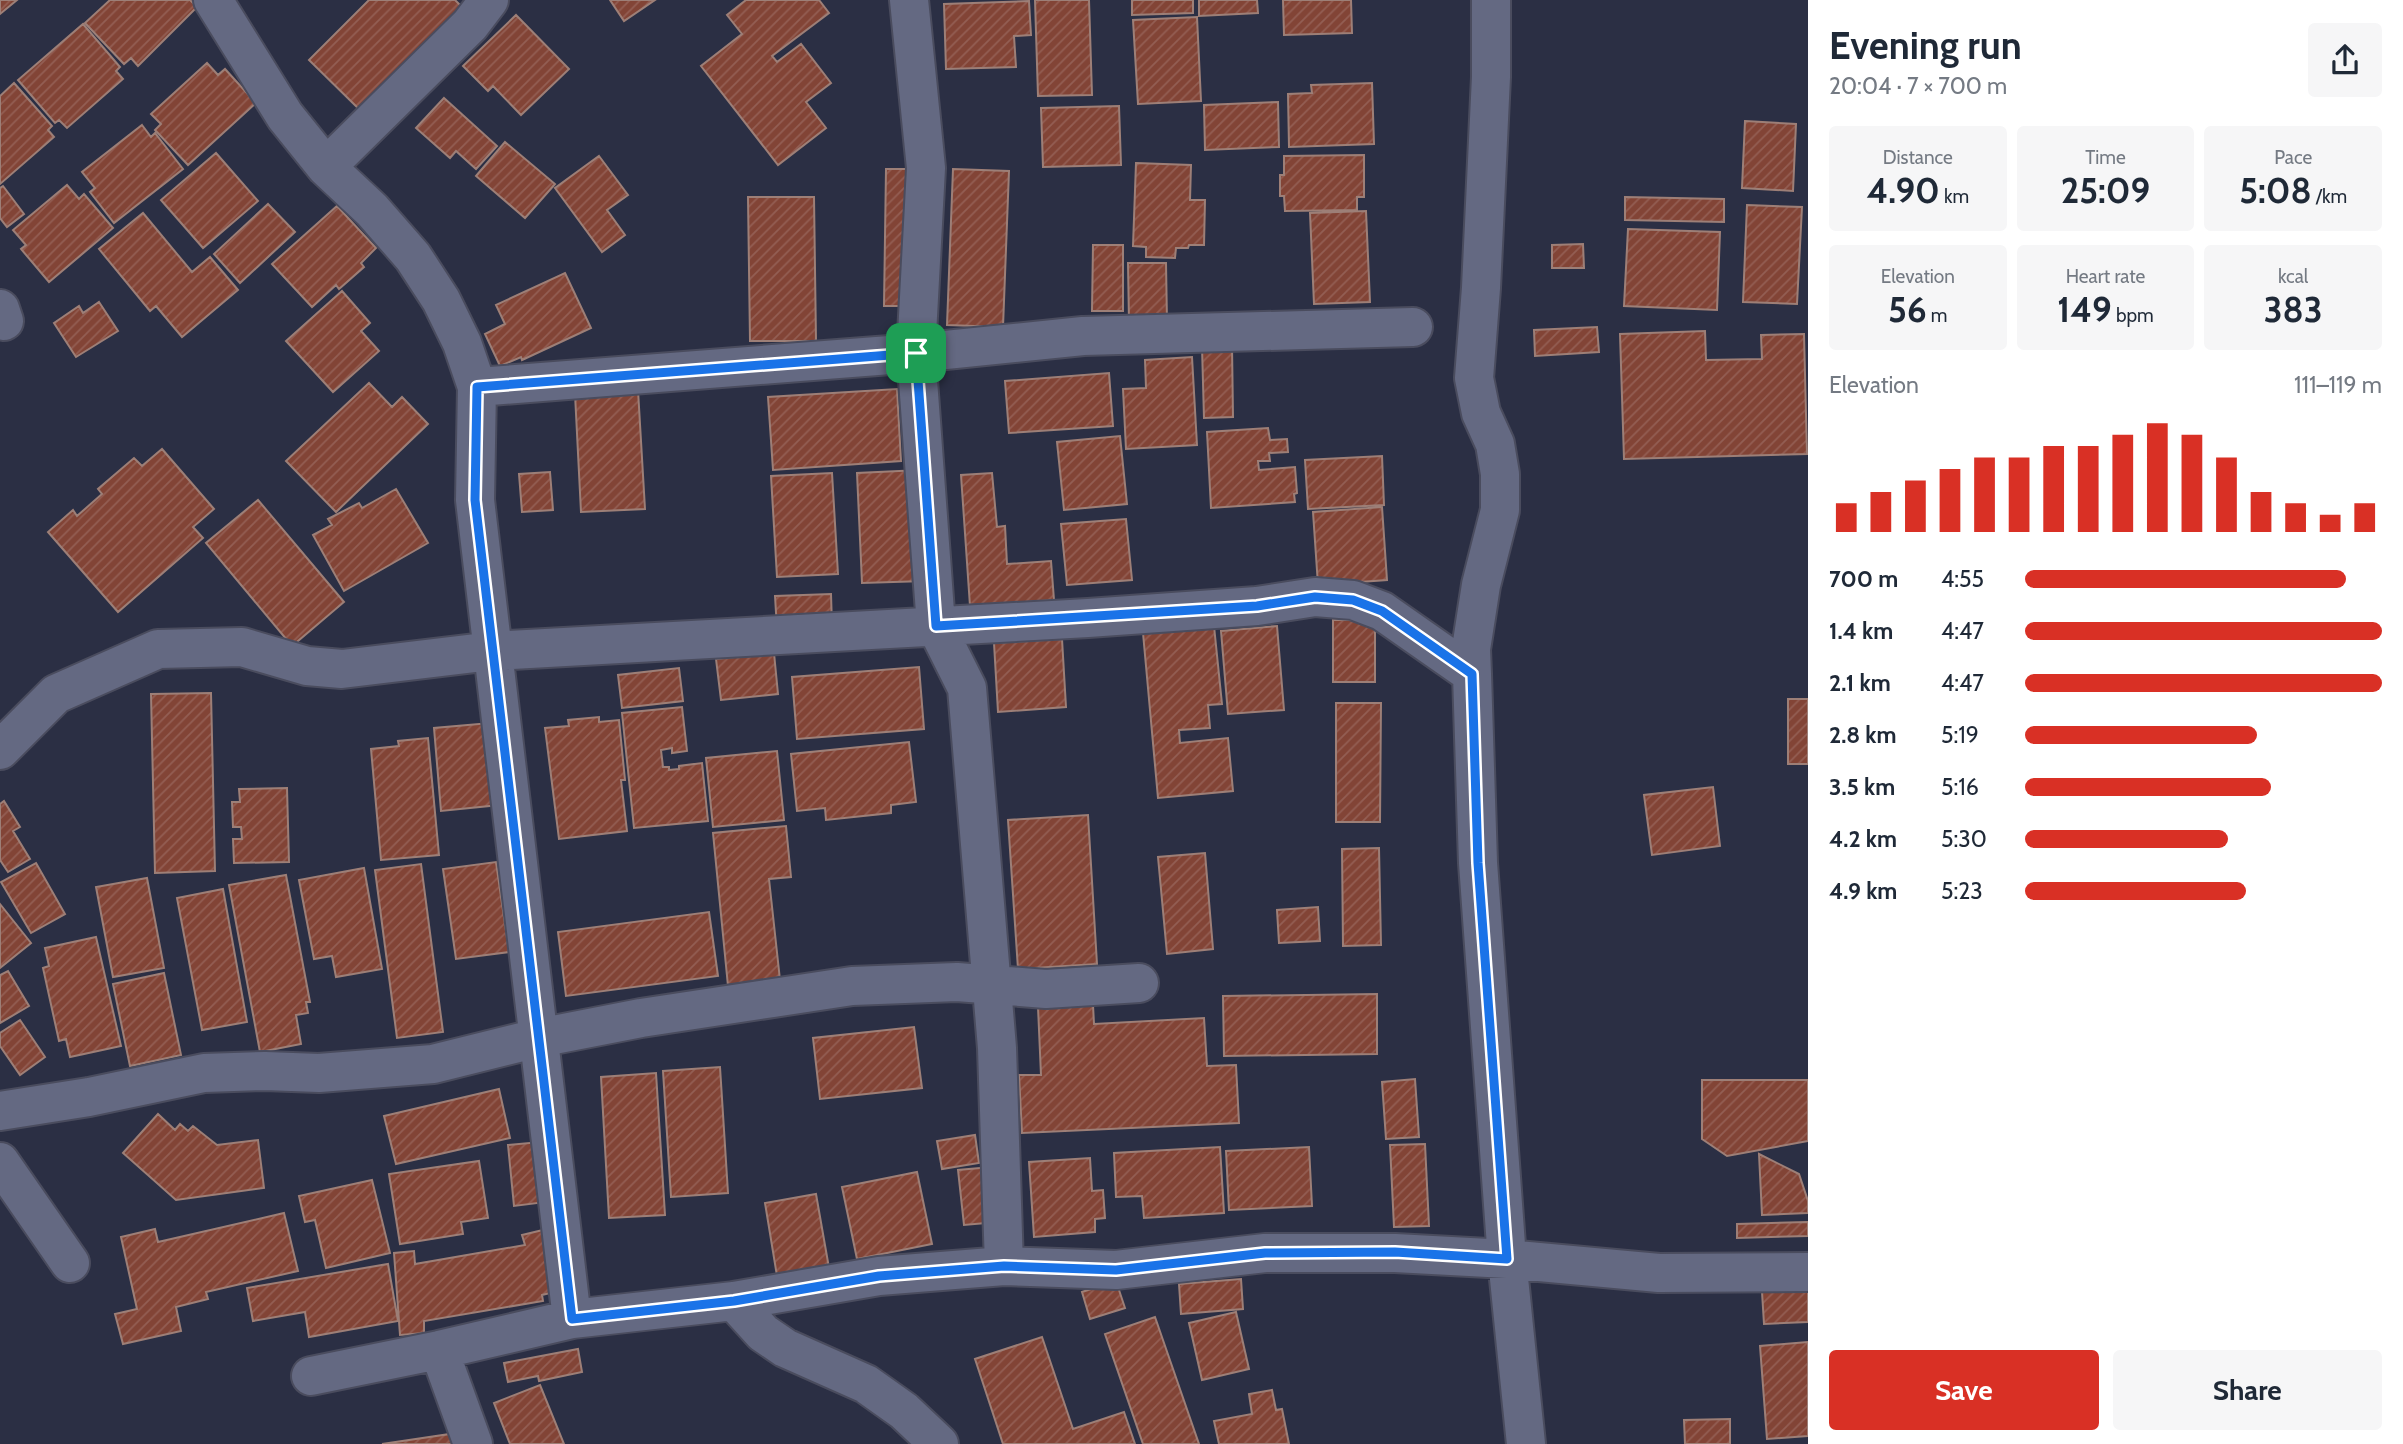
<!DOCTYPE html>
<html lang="en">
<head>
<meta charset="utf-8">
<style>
  body { margin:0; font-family:Cabin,sans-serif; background:#f6f6f7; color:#1f2937; height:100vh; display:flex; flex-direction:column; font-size:26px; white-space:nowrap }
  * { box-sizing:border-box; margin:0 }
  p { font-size:23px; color:#747a83 }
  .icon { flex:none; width:38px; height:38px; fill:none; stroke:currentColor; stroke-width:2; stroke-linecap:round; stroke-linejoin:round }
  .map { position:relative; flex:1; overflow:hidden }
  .drawer { display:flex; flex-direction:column; background:#fff; width:595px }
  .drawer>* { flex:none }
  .pin { position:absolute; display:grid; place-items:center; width:60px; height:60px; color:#fff; margin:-30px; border-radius:14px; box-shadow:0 4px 10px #0006 }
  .round { display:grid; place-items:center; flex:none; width:74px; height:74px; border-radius:7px; background:#f6f6f7 }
  .head { display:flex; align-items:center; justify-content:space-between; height:119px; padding:0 21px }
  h1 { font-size:38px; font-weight:700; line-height:52px }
  .metrics { display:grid; grid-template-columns:repeat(3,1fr); gap:10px; height:119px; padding:7px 21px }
  .metrics div { display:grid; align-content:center; border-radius:7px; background:#f6f6f7; text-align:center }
  .metrics b { font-size:35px; font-weight:700 }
  .metrics small { font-size:19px; font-weight:400 }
  .metrics p { font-size:19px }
  .chart { height:196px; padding:14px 21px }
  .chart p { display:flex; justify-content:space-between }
  .chart svg { width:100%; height:126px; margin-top:7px; stroke:#d93025; stroke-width:6 }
  .button { display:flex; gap:14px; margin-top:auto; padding:14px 21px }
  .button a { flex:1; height:80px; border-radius:7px; background:#d93025; color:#fff; font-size:28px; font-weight:700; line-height:80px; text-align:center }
  .button a+a { background:#f6f6f7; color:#1f2937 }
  ul { padding:0 21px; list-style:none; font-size:23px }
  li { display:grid; grid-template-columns:112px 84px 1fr; align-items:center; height:52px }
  li i { height:18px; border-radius:9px; background:#d93025 }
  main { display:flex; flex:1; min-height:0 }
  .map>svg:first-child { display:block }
  .building { fill:url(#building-hatch); stroke:#9d7f77; stroke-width:2 }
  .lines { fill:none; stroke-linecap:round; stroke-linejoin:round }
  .minor-casing { stroke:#4a4c5e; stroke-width:42 }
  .minor { stroke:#646982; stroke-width:38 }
  .route-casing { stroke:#fff; stroke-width:14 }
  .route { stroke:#1a73e8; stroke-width:9 }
</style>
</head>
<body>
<main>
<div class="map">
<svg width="1808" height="1444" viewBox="0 0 1808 1444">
  <defs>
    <pattern id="building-hatch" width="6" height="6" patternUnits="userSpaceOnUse" patternTransform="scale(1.75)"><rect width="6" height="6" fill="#824436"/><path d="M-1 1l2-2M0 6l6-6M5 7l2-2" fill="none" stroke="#935e53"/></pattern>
  </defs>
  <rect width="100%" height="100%" fill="#2b2f44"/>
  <path class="building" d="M 0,0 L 17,0 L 0,14 Z
    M 110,0 L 190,0 L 197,7 L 138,66 L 131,58 L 124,64 L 85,23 Z
    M 369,0 L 455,0 L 464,9 L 361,111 L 309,60 Z
    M 610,0 L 655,0 L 624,21 Z
    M 746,0 L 819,0 L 829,13 L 772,56 L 777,62 L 801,44 L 831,83 L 806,102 L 826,128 L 778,165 L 701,66 L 742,34 L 727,15 Z
    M 1035,0 L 1089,0 L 1092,95 L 1038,96 Z
    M 1132,0 L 1193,0 L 1193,13 L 1132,15 Z
    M 1199,0 L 1257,0 L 1258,13 L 1199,16 Z
    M 1283,0 L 1351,0 L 1352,33 L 1284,35 Z
    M 1029,1 L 1031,35 L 1014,36 L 1016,67 L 946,69 L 944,4 Z
    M 516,15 L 569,69 L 521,115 L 493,86 L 488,91 L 463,66 Z
    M 1197,17 L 1201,101 L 1138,104 L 1133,20 Z
    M 83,24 L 120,67 L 116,71 L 123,79 L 67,128 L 59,120 L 55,123 L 18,80 Z
    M 207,63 L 218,75 L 225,69 L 256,103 L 188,165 L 155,130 L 161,124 L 151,114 Z
    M 14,83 L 52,126 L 48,130 L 54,137 L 0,184 L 0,96 Z
    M 1372,83 L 1374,144 L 1289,147 L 1288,94 L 1312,93 L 1311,85 Z
    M 444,98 L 497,146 L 476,169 L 456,151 L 450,158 L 416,128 Z
    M 1278,102 L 1279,147 L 1205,150 L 1204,105 Z
    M 1119,106 L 1121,165 L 1043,167 L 1041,108 Z
    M 1745,121 L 1796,124 L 1793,191 L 1742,188 Z
    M 142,125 L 151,137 L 155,133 L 183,169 L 114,223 L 90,192 L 95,188 L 82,172 Z
    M 505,142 L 555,184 L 525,218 L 476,176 Z
    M 216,153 L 258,201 L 203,248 L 161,200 Z
    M 1364,155 L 1364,197 L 1357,197 L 1357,210 L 1285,211 L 1284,196 L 1280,196 L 1280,175 L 1284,175 L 1284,156 Z
    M 599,156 L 628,195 L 607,210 L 625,235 L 602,252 L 555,188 Z
    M 1136,163 L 1191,165 L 1190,200 L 1205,200 L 1204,245 L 1189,245 L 1188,248 L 1176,248 L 1175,258 L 1146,257 L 1146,247 L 1133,246 Z
    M 886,169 L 916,169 L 913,306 L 884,306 Z
    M 953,169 L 1009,171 L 1003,327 L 947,325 Z
    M 67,185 L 79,199 L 84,194 L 113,228 L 49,282 L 21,249 L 26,245 L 13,230 Z
    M 3,186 L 24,214 L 7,227 L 0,218 L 0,188 Z
    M 748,197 L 814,197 L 816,341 L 750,341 Z
    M 1625,197 L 1724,199 L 1724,222 L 1625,220 Z
    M 268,204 L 295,232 L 240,283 L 214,254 Z
    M 1747,205 L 1802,207 L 1797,304 L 1743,302 Z
    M 337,206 L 376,248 L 361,263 L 364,267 L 339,289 L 336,285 L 312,307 L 272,264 Z
    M 1366,211 L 1370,302 L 1314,304 L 1310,213 Z
    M 143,213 L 192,272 L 210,257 L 238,290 L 182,337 L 156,306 L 150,311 L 99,249 Z
    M 1628,229 L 1720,232 L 1717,310 L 1624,306 Z
    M 1583,244 L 1584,268 L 1552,268 L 1552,245 Z
    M 1093,245 L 1123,245 L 1123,311 L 1092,311 Z
    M 1128,263 L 1166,263 L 1167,322 L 1129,323 Z
    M 565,273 L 591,328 L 522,360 L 521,357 L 500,366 L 485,334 L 505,324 L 496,305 Z
    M 342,291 L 370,323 L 361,331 L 379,351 L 333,392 L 286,341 Z
    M 99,302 L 118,331 L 76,357 L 54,323 L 79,306 L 83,313 Z
    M 1597,327 L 1599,352 L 1535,356 L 1534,330 Z
    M 1705,331 L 1706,360 L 1762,359 L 1761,335 L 1804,334 L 1807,454 L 1624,459 L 1620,334 Z
    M 1232,346 L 1233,417 L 1204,418 L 1202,347 Z
    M 1192,357 L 1197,445 L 1126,449 L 1123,389 L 1146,388 L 1145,360 Z
    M 1109,373 L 1113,426 L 1009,433 L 1005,381 Z
    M 369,383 L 392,407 L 402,397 L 428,424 L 336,512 L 286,461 Z
    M 897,389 L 901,461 L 773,470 L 768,397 Z
    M 638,390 L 645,509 L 581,512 L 575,394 Z
    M 1268,428 L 1270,440 L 1287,439 L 1288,452 L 1269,453 L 1270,461 L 1258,461 L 1259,470 L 1295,467 L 1297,493 L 1294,494 L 1295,502 L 1211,508 L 1207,432 Z
    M 1120,436 L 1127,504 L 1064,510 L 1057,442 Z
    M 162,449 L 214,509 L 193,527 L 203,538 L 118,612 L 48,532 L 73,510 L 77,516 L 102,494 L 98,489 L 134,458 L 142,466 Z
    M 1382,456 L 1384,505 L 1308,509 L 1305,460 Z
    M 920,470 L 925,581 L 862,583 L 857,473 Z
    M 550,472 L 553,510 L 522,512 L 519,474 Z
    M 832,473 L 838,574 L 777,577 L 771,476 Z
    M 992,473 L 997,527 L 1005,526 L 1007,564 L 1051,561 L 1054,600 L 970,606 L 961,475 Z
    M 396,489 L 428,543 L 344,591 L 313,535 L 332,525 L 328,519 L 359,503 L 362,508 Z
    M 258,500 L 344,602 L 292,646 L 206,543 Z
    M 1382,507 L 1387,580 L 1318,585 L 1313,512 Z
    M 1126,519 L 1132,580 L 1067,585 L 1061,524 Z
    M 831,594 L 832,626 L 777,629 L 775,596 Z
    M 1333,620 L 1375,620 L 1375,682 L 1333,682 Z
    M 1214,626 L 1222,704 L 1208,705 L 1210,728 L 1179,730 L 1180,743 L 1228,738 L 1233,791 L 1158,798 L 1143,633 Z
    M 1277,626 L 1284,710 L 1228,714 L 1221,631 Z
    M 1062,639 L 1066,707 L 998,712 L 994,643 Z
    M 774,653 L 778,694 L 721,700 L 716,659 Z
    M 919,667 L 924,729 L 797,739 L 792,677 Z
    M 679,668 L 683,701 L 622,708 L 618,675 Z
    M 211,693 L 215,871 L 155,873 L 151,694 Z
    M 1788,699 L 1808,699 L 1808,764 L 1788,764 Z
    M 1336,703 L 1381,703 L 1380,822 L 1336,822 Z
    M 682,707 L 687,751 L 672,753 L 672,748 L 661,750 L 663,767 L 669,767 L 669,770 L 679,769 L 679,766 L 702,763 L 708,821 L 634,828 L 622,713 Z
    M 599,717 L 599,722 L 619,720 L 625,780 L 621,780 L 627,831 L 559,839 L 545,728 L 569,726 L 568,720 Z
    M 490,723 L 499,805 L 441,811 L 434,728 Z
    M 428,738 L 439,855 L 381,860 L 371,749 L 399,746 L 398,741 Z
    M 909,742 L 916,802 L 891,805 L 891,813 L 826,820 L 825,808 L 797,811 L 791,754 Z
    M 777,751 L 784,820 L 713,827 L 706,758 Z
    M 1713,787 L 1720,846 L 1652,855 L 1644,795 Z
    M 287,788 L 289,862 L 234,863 L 233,839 L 242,839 L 241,827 L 233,827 L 232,802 L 240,802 L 239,789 Z
    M 4,801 L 20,827 L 13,831 L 30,859 L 8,872 L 0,860 L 0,804 Z
    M 1088,815 L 1097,964 L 1018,969 L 1008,820 Z
    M 786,826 L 791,877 L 769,879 L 780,980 L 728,986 L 713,833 Z
    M 1379,848 L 1381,945 L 1343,946 L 1342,849 Z
    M 1205,853 L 1213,949 L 1167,954 L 1158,857 Z
    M 496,862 L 509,952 L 456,959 L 443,869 Z
    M 36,863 L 65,914 L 31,933 L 1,882 Z
    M 421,864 L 443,1032 L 397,1038 L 375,870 Z
    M 364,868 L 382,969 L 336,977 L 332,956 L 314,959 L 299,880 Z
    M 286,875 L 310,1002 L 306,1002 L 308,1013 L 296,1015 L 301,1044 L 260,1052 L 229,885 Z
    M 147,878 L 164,968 L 113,977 L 96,887 Z
    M 223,889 L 247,1022 L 202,1030 L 177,898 Z
    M 0,904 L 31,943 L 0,968 Z
    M 1318,907 L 1320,941 L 1279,943 L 1277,910 Z
    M 709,912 L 718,976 L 566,996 L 558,932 Z
    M 96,937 L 121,1046 L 70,1057 L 66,1039 L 59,1041 L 43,968 L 49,966 L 45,948 Z
    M 8,971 L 29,1006 L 0,1023 L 0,975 Z
    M 164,973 L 181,1055 L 130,1066 L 113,984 Z
    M 1377,994 L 1377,1054 L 1224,1056 L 1223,996 Z
    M 1093,1005 L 1094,1024 L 1204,1018 L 1207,1066 L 1236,1065 L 1239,1123 L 1022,1133 L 1019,1075 L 1041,1075 L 1038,1007 Z
    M 20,1020 L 45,1057 L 20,1075 L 0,1046 L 0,1033 Z
    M 914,1027 L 922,1088 L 820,1099 L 813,1038 Z
    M 720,1067 L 728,1193 L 671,1197 L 663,1071 Z
    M 656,1073 L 665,1215 L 609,1218 L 601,1077 Z
    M 1415,1079 L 1419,1137 L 1386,1139 L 1382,1082 Z
    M 1702,1080 L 1808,1080 L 1808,1141 L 1727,1156 L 1702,1139 Z
    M 499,1089 L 510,1138 L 396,1164 L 384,1116 Z
    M 158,1114 L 175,1130 L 180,1124 L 188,1131 L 193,1126 L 217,1145 L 258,1140 L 264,1188 L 176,1200 L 123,1153 Z
    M 975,1135 L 979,1163 L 942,1169 L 937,1141 Z
    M 540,1142 L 546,1202 L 514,1206 L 508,1145 Z
    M 1425,1144 L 1429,1226 L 1394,1227 L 1390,1145 Z
    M 1220,1147 L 1224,1213 L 1144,1218 L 1142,1196 L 1116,1197 L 1114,1153 Z
    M 1309,1147 L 1312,1206 L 1229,1210 L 1226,1151 Z
    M 1759,1154 L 1799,1174 L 1808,1201 L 1808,1213 L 1762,1215 Z
    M 1090,1158 L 1092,1191 L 1103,1190 L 1105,1218 L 1095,1219 L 1095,1232 L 1034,1237 L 1029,1162 Z
    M 479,1161 L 488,1218 L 461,1222 L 463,1234 L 400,1244 L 389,1174 Z
    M 991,1167 L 997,1222 L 964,1225 L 958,1170 Z
    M 917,1172 L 932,1244 L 857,1259 L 842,1187 Z
    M 372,1180 L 390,1253 L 326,1268 L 315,1220 L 305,1222 L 299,1196 Z
    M 816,1194 L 829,1268 L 777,1276 L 765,1203 Z
    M 284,1213 L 298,1271 L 206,1292 L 208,1299 L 176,1307 L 181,1331 L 123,1344 L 115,1314 L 137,1309 L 121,1237 L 155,1229 L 158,1242 Z
    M 1808,1222 L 1808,1236 L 1737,1238 L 1737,1224 Z
    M 547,1229 L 562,1290 L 542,1295 L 543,1301 L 424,1321 L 424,1333 L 400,1335 L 394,1253 L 414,1251 L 415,1264 L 525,1245 L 522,1235 Z
    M 388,1264 L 398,1321 L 309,1337 L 305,1312 L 253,1321 L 247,1288 Z
    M 1241,1279 L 1243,1309 L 1181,1314 L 1179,1284 Z
    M 1116,1281 L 1125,1308 L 1090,1319 L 1082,1292 Z
    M 1808,1290 L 1808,1322 L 1764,1324 L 1762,1292 Z
    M 1236,1312 L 1249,1369 L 1202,1380 L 1189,1323 Z
    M 1155,1317 L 1199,1444 L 1143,1444 L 1105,1334 Z
    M 1042,1337 L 1073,1429 L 1124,1412 L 1135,1444 L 1003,1444 L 975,1359 Z
    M 1808,1342 L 1808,1436 L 1767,1439 L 1760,1346 Z
    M 578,1349 L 582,1372 L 539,1381 L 538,1376 L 508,1382 L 504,1363 Z
    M 540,1385 L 564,1444 L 510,1444 L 494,1403 Z
    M 1272,1390 L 1276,1410 L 1282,1409 L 1289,1444 L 1219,1444 L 1214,1421 L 1252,1414 L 1249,1394 Z
    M 1730,1419 L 1730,1444 L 1685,1444 L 1684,1420 Z
    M 450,1434 L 452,1444 L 382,1444 Z"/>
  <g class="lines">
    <defs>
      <path id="minor" d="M 213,0 L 285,116 L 326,167 L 372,210 L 413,257 L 441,300 L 462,343 L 477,387 L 475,500 L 572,1319
        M 909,0 L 926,168 L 916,353 L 936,626 L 967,688 L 997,1048 L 1004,1266
        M 1491,0 L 1491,77 L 1481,288 L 1474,378 L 1481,413 L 1495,444 L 1500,474 L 1500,510 L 1481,585 L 1471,649 L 1472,674 L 1478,863 L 1507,1259 L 1526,1444
        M 326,167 L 470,25 L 489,0
        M 0,309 L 4,321
        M 477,387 L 916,353 L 1083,336 L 1413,327
        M 0,750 L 56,694 L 158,649 L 242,647 L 307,666 L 342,669 L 492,651 L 1088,618 L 1257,606 L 1315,597 L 1353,600 L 1382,611 L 1472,674
        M 0,1111 L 89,1097 L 204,1073 L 265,1071 L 319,1073 L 433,1064 L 538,1038 L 641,1018 L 852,986 L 957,982 L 1046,989 L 1139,983
        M 0,1162 L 70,1263
        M 734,1301 L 763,1333 L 785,1348 L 866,1384 L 904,1411 L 939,1444
        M 439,1350 L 473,1444
        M 311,1376 L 439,1350 L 572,1319 L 734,1301 L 879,1276 L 1004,1266 L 1116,1270 L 1265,1253 L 1395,1253 L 1507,1259 L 1659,1273 L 1808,1272"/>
    </defs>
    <use href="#minor" class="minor-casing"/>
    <use href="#minor" class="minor"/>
  </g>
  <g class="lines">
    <defs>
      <path id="route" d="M 916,353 L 936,626 L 1257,606 L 1315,597 L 1353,600 L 1382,611 L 1472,674 L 1478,863 L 1507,1259 L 1395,1252 L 1265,1253 L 1116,1270 L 1004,1266 L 879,1276 L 734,1301 L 572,1319 L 475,500 L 477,387 Z"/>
    </defs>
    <use href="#route" class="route-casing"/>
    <use href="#route" class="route"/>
  </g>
</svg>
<div class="pin" style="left:916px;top:353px;background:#1e9e55"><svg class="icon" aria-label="arrive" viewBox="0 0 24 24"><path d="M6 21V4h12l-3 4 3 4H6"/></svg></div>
</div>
<section class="drawer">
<div class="head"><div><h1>Evening run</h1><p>20:04 · 7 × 700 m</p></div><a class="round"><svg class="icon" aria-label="share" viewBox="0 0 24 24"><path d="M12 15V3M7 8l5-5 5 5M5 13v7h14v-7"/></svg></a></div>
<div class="metrics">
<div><p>Distance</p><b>4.90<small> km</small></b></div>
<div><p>Time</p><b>25:09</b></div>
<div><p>Pace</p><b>5:08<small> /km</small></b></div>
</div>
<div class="metrics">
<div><p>Elevation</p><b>56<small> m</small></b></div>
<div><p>Heart rate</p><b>149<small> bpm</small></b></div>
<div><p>kcal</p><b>383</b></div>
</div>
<div class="chart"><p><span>Elevation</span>111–119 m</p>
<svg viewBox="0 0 160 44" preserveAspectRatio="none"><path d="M5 44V34M15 44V30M25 44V26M35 44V22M45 44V18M55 44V18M65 44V14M75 44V14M85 44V10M95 44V6M105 44V10M115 44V18M125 44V30M135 44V34M145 44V38M155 44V34"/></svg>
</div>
<ul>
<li><b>700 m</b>4:55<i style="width:90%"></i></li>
<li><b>1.4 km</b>4:47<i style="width:100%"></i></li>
<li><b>2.1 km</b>4:47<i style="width:100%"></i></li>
<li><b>2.8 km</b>5:19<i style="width:65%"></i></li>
<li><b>3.5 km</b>5:16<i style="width:69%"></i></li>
<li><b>4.2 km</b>5:30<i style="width:57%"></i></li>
<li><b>4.9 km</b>5:23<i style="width:62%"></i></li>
</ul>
<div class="button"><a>Save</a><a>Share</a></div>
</section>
</main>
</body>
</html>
